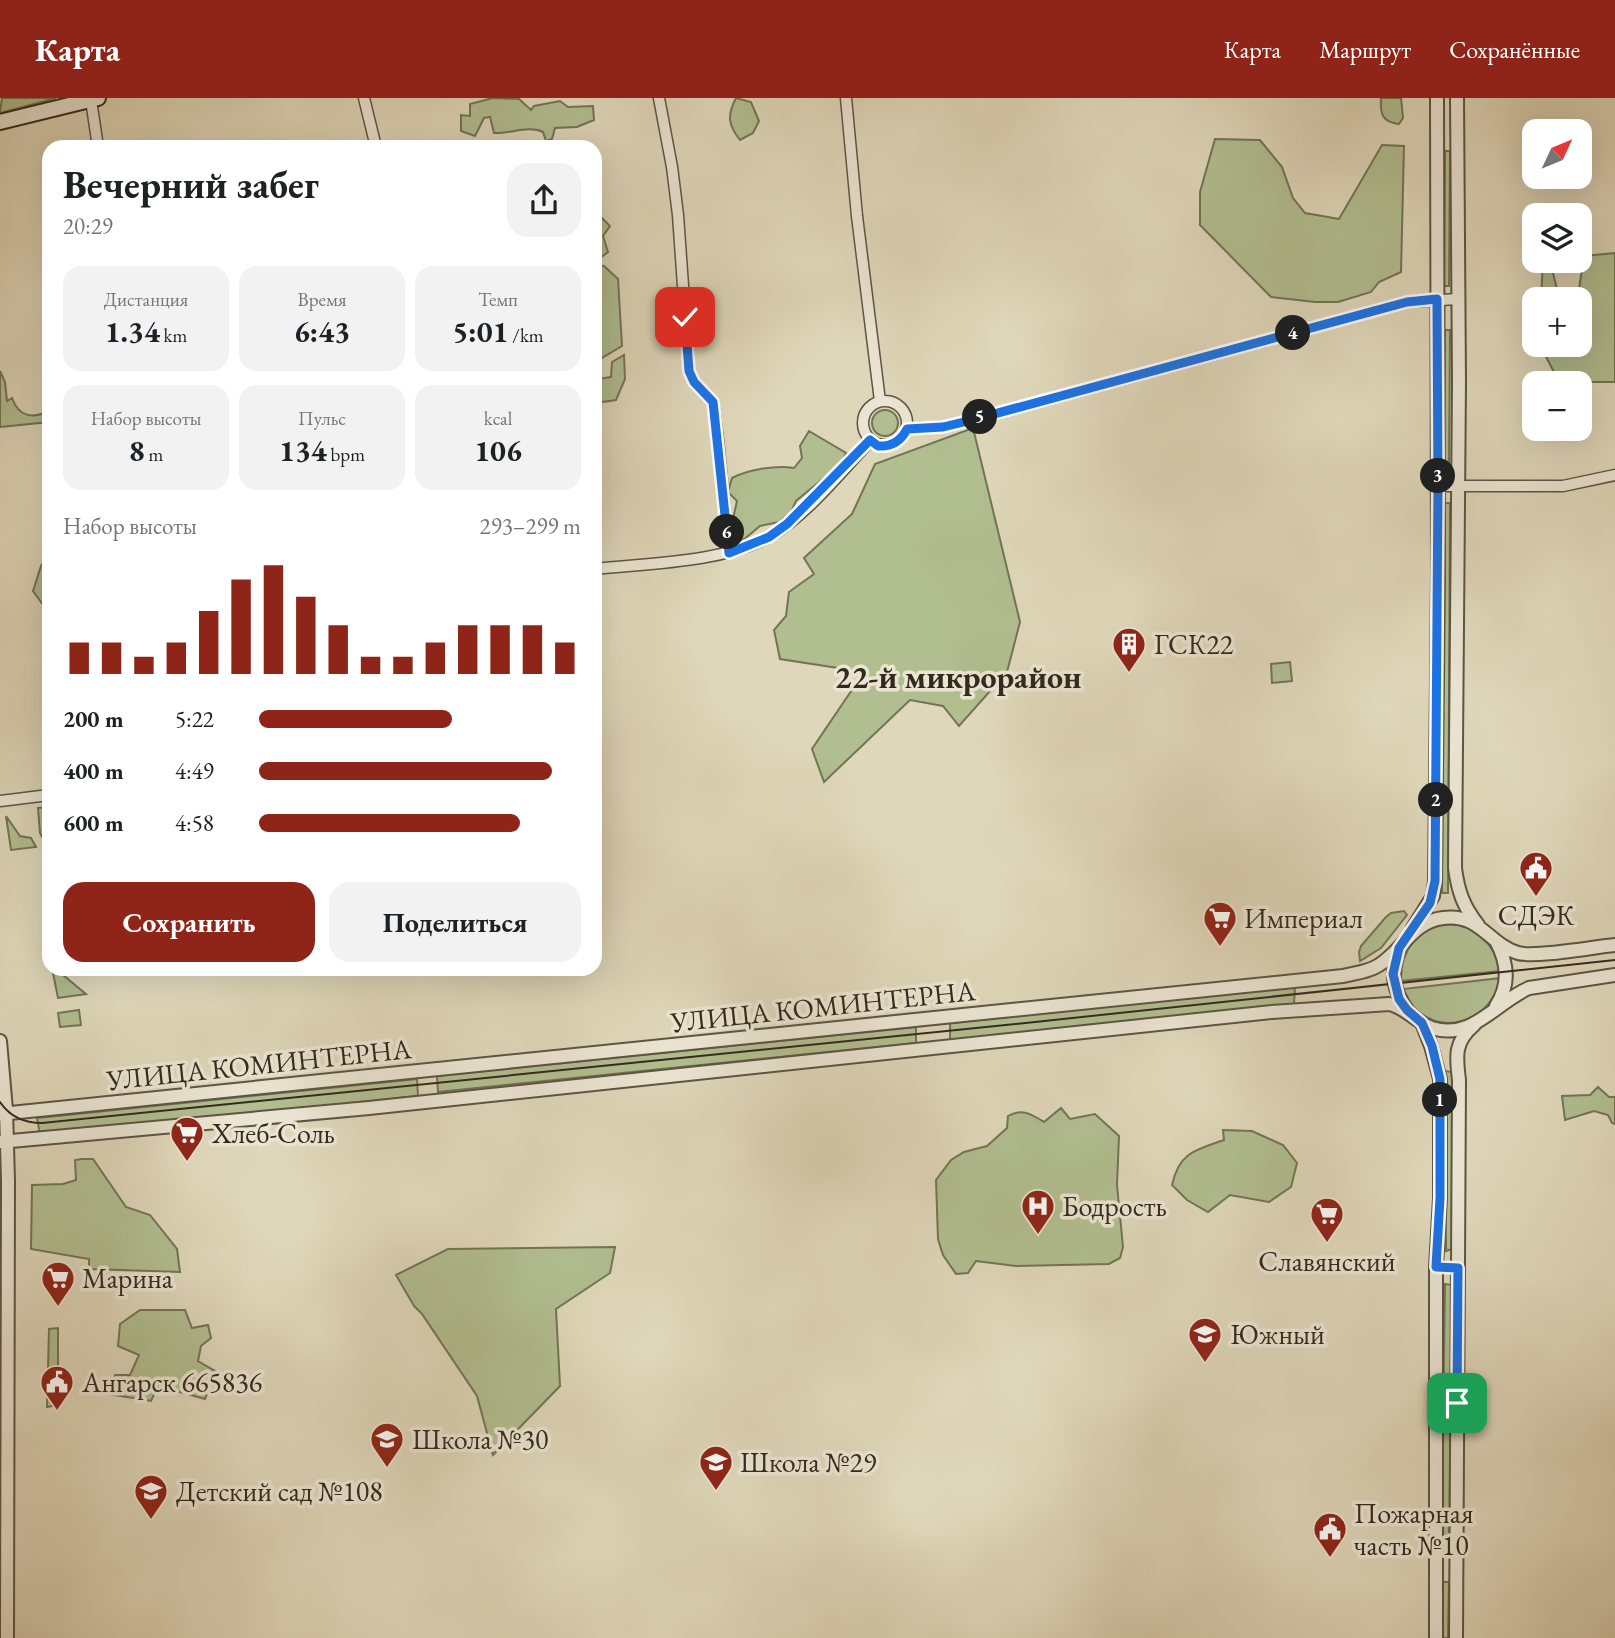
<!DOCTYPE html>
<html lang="ru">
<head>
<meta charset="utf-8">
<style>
  body { margin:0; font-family:"EB Garamond",serif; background:#f2f2f2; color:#202124; height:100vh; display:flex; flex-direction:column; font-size:26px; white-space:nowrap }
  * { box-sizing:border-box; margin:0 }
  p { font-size:23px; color:#757577 }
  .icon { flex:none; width:38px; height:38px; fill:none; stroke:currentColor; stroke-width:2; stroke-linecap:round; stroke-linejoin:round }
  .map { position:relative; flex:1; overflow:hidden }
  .panel { position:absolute; left:42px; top:42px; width:560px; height:836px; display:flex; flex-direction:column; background:#fff; border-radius:21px; box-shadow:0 7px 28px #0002 }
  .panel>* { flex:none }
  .needle { width:46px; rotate:46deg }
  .tools { position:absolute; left:1522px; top:21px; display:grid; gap:14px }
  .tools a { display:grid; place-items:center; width:70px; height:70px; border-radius:14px; background:#fff; box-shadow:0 7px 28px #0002; font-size:35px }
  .pin { position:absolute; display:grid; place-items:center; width:60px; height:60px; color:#fff; margin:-30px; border-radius:14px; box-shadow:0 4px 10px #0006 }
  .km { position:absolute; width:35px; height:35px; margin:-18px; border-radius:50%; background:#222; color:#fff; font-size:19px; line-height:35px; text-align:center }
  .round { display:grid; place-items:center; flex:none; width:74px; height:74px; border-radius:21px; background:#f2f2f2 }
  .headline { display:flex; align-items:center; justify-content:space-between; height:119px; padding:0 21px }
  h1 { font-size:38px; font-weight:700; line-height:52px }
  .figures { display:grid; grid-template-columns:repeat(3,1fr); gap:10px; height:119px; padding:7px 21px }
  .figures div { display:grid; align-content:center; border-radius:18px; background:#f2f2f2; text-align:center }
  .figures b { font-size:30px; font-weight:700 }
  .figures small { font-size:19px; font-weight:400 }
  .figures p { font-size:19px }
  .chart { height:196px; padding:14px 21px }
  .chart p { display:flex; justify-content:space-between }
  .chart svg { width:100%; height:126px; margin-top:7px; stroke:#8f2418; stroke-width:6 }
  .primary-button { display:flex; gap:14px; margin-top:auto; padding:14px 21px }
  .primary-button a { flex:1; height:80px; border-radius:21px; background:#8f2418; color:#fff; font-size:28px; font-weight:700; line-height:80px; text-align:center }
  .primary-button a+a { background:#f2f2f2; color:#202124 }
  ul { padding:0 21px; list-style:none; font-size:23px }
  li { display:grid; grid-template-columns:112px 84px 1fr; align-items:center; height:52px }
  li i { height:18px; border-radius:9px; background:#8f2418 }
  header { display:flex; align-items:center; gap:42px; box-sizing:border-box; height:98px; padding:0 35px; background:#8f2418; color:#fff }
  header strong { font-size:33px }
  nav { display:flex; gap:38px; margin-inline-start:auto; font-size:24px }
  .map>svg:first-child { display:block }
  .green { fill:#b1be90; stroke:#727457; stroke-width:2 }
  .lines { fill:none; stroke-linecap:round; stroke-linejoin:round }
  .minor-casing { stroke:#5e5445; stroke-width:13 }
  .tertiary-casing { stroke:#5e5445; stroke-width:16 }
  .secondary-casing { stroke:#33291e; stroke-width:18 }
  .minor { stroke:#eae5d2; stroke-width:10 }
  .tertiary { stroke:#eae5d2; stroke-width:12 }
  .secondary { stroke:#eae5d2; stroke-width:14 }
  .tram { stroke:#33291e; stroke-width:2 }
  .route-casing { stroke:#fff; stroke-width:14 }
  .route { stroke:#1a73e8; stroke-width:9 }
  .labels { text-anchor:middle; stroke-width:7; stroke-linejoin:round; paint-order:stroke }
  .poi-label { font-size:28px; fill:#33291e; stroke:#eae5d2; text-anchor:start }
  .street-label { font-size:28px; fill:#33291e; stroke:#eae5d2 }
  .quarter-label { font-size:32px; font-weight:bold; fill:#33291e; stroke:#eae5d2 }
</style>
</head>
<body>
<header>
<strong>Карта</strong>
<nav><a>Карта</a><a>Маршрут</a><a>Сохранённые</a></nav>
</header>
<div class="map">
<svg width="1615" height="1540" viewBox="0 0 1615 1540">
  <rect width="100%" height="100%" fill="#dfd7ba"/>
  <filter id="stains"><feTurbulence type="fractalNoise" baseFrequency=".00286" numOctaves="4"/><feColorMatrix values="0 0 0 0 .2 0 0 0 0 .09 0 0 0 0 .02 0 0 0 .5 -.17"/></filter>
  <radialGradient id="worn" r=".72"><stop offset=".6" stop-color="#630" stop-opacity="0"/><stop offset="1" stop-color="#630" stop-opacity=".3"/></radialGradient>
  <path class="green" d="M 2,0 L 56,0 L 0,15 Z
    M 493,0 L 519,1 L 531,12 L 534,8 L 560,3 L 568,9 L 593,8 L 594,22 L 577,29 L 555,30 L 552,41 L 546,43 L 543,34 C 529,27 510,36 494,35 L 490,19 L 484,20 L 475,38 L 461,33 L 461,17 L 470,18 L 470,6 Z
    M 736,0 L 751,4 L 759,23 L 753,35 L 740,42 C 728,27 727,17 736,0 Z
    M 1381,0 L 1401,0 L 1403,20 L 1399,26 C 1382,24 1380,16 1381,0 Z
    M 1215,41 L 1260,42 L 1282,69 L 1293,100 L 1305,115 L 1339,121 L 1382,47 L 1404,48 L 1401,174 L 1379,184 L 1371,194 L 1338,204 L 1315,204 L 1271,199 L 1200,127 L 1200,94 Z
    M 1445,53 L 1450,53 L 1449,188 L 1444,188 Z
    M 598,116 L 610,128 L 603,138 L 608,154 L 596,163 L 595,118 Z
    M 1615,155 L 1615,284 L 1559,284 L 1540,247 L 1580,247 L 1580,201 L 1541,201 L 1543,163 L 1550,163 L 1559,199 L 1579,191 L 1584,158 Z
    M 595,167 L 604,168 L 618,181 L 622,248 L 600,261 L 595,252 Z
    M 1445,232 L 1450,232 L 1449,373 L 1444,373 Z
    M 624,257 L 625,281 L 616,302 L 595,305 L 595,277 L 599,281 L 611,279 L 612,264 Z
    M 0,273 L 5,284 L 7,303 L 12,300 C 19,319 32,321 49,313 L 49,324 L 0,329 Z
    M872 325a13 13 0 1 1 26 0a13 13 0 1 1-26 0Z
    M 973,330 L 1020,524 L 1007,574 L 959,628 L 943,608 L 910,602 L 824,684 L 812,651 L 864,574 L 780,561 L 774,532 L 786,518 L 789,494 L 814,476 L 804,460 L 852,416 L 875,366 Z
    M 809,333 L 846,355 L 841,366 L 796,403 L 791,414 L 779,424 L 760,428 L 742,443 L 730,434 L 737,403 L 728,394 L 732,380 C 749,371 777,367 794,370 L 802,360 L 800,348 Z
    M 1444,405 L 1450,405 L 1448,795 L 1442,795 Z
    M 49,456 L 49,509 L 44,508 L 33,493 L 41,468 Z
    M 1290,564 L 1292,583 L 1272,585 L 1271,566 Z
    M 49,709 L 49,751 L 40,735 L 38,710 Z
    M 6,718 L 20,738 L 31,740 L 36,749 L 11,752 Z
    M 1404,813 L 1407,817 L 1381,850 L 1360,863 L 1359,854 L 1361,848 L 1386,819 L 1391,815 Z
    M 1449,826 C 1478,828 1494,845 1500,873 L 1401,883 C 1400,852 1418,829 1449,826 Z
    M 57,872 L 86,896 L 58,900 L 53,875 Z
    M 1501,880 C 1489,932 1424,943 1403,891 Z
    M 1295,889 L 1294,906 L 950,942 L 950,925 Z
    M 79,912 L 81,927 L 60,929 L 58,915 Z
    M 916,929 L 916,945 L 438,994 L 437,978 Z
    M 1445,973 L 1452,974 L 1452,1151 L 1446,1153 Z
    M 417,981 L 418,998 L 40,1037 L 37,1020 Z
    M 1598,989 L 1609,999 L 1615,999 L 1615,1026 L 1612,1025 L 1608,1017 L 1594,1013 L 1565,1022 L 1562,998 L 1590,997 Z
    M 1061,1010 L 1070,1021 L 1095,1016 L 1119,1038 L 1117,1087 L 1123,1149 L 1120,1160 L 1109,1166 L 1016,1168 L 976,1163 L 968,1175 L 956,1176 L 943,1157 L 938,1141 L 936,1082 L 951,1062 L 964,1054 L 987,1048 L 1007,1030 L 1008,1018 C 1022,1010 1031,1016 1044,1024 Z
    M 1223,1032 L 1252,1033 L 1283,1047 L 1297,1065 L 1291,1089 L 1269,1104 L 1230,1097 L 1208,1114 L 1187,1102 L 1172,1087 C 1179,1054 1196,1052 1224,1042 Z
    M 82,1061 L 93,1061 L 126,1109 L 150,1117 L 177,1151 L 180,1174 L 89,1171 L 89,1161 L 31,1151 L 32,1087 L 63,1086 L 76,1082 L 75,1062 Z
    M 615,1149 L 610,1175 L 556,1211 L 560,1288 L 493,1357 L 477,1298 L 422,1216 L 414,1208 L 396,1177 L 448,1151 Z
    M 1445,1186 L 1452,1187 L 1449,1459 L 1441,1458 Z
    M 140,1212 L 185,1212 L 192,1230 L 208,1227 L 211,1240 L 201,1248 L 198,1263 L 215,1273 L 205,1301 L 158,1288 L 151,1303 L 108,1296 L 115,1277 L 130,1277 L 139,1257 L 118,1248 L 120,1226 Z
    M 58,1230 L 58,1307 L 47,1309 L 49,1231 Z
    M 1443,1484 L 1449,1484 L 1448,1540 L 1442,1540 Z"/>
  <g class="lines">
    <defs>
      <path id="minor" d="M 364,0 L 376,49
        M 659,0 L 672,69 L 678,117 L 689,273 L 694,284 L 713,304 L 718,342 L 729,455
        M 846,0 L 857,118 L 880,303
        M 91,2 L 98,49
        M863 325a22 22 0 1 1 44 0a22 22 0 1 1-44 0Z
        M 907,331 L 943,329 L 973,322 L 1407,204 L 1458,201
        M 1438,388 L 1563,388 L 1615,377
        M 595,471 C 650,465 720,465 769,439 C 806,418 841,374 870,343
        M 0,703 L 49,697
        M 1436,1169 L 1458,1170"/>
      <path id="tertiary" d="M 1457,0 L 1459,284 L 1455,770 C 1458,793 1463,808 1478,827
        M 1413,830 L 1433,798 L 1435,783 L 1438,477 L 1437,0
        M 1399,851 C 1390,874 1393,892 1407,912
        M 1496,908 C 1510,887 1508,865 1496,843
        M 1422,925 L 1431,948 L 1440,981 L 1440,1100 L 1436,1169 L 1436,1540
        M 0,943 L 6,1012 L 8,1083 L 7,1540
        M 0,1016 L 1343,878 C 1355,875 1369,874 1379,867 C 1403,852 1412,824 1443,820 C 1480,815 1488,846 1518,855 C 1536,860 1593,849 1615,847
        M 0,1044 L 369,1010 L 1272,914 L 1389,906 C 1407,910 1415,924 1432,930 C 1472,943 1496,904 1529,890 L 1615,877
        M 1456,1540 L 1459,982 C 1456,958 1454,944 1474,927"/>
      <path id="secondary" d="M 0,24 L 98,0"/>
    </defs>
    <use href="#minor" class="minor-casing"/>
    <use href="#tertiary" class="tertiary-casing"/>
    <use href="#secondary" class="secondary-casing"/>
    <use href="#minor" class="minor"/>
    <use href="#tertiary" class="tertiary"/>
    <use href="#secondary" class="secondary"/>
    <path class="tram" d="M 0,1004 C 10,1019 24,1025 42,1025 L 1035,924 L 1615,862"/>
  </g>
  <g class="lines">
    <defs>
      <path id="route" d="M 685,219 L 689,273 L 694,284 L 713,304 L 729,455 L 769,439 L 787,426 L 870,342 L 878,348 C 892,349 901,343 907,331 L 943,329 L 972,322 L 1407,204 L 1437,201 L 1438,388 L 1435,783 L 1430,805 L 1399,850 L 1393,876 L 1399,901 L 1407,912 L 1422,925 L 1432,948 L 1440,981 L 1440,1100 L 1436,1169 L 1458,1170 L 1457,1305"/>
    </defs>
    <use href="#route" class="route-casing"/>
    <use href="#route" class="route"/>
  </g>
  <defs>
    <symbol id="building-pin" viewBox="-11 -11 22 30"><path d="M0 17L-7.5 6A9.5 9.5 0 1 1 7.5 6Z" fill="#8f2418" stroke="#eae5d2"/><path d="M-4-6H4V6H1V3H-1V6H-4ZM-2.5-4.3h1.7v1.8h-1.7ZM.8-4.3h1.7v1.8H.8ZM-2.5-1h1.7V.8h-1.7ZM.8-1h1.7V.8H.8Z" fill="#fff"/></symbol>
    <symbol id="civic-pin" viewBox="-11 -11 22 30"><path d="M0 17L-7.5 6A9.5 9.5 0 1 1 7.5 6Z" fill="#8f2418" stroke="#eae5d2"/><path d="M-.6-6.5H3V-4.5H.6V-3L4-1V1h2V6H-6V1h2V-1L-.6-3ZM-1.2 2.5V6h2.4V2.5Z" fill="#fff"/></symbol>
    <symbol id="supermarket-pin" viewBox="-11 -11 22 30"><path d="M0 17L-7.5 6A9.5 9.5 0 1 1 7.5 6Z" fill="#8f2418" stroke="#eae5d2"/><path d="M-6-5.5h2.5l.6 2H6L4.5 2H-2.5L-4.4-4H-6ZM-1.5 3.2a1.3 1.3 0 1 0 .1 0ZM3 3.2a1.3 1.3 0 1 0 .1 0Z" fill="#fff"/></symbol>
    <symbol id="hospital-pin" viewBox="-11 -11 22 30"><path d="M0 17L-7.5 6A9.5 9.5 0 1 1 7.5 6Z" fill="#8f2418" stroke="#eae5d2"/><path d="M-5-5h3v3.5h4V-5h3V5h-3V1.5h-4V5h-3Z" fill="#fff"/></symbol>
    <symbol id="school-pin" viewBox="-11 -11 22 30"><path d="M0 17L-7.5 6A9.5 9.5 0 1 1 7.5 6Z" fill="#8f2418" stroke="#eae5d2"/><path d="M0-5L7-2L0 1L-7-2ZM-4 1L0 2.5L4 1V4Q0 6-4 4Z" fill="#fff"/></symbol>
  </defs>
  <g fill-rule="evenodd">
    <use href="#building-pin" x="1110" y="527" width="38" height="52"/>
    <use href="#civic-pin" x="1517" y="751" width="38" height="52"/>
    <use href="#supermarket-pin" x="1201" y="801" width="38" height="52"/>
    <use href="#supermarket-pin" x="168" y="1016" width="38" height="52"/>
    <use href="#hospital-pin" x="1019" y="1089" width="38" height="52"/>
    <use href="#supermarket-pin" x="1308" y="1097" width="38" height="52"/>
    <use href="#supermarket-pin" x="39" y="1161" width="38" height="52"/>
    <use href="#school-pin" x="1186" y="1217" width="38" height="52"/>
    <use href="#civic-pin" x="38" y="1265" width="38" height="52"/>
    <use href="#school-pin" x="368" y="1322" width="38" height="52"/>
    <use href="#school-pin" x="697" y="1345" width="38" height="52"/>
    <use href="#school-pin" x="132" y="1374" width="38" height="52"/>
    <use href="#civic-pin" x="1311" y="1412" width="38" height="52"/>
  </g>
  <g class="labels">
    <g class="poi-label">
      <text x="1154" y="556">ГСК22</text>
      <text x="1536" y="827" text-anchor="middle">СДЭК</text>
      <text x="1244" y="830">Империал</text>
      <text x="212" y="1045">Хлеб-Соль</text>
      <text x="1062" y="1118">Бодрость</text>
      <text x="1327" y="1173" text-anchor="middle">Славянский</text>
      <text x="82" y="1190">Марина</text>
      <text x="1230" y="1246">Южный</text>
      <text x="82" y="1294">Ангарск 665836</text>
      <text x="412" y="1351">Школа №30</text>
      <text x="740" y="1374">Школа №29</text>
      <text x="176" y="1403">Детский сад №108</text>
      <text x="1354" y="1425">Пожарная<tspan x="1354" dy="32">часть №10</tspan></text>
    </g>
    <g class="street-label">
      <text transform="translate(823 908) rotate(-6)" y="10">УЛИЦА КОМИНТЕРНА</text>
      <text transform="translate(259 966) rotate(-6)" y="10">УЛИЦА КОМИНТЕРНА</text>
    </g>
    <g class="quarter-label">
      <text x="958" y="590">22-й микрорайон</text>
    </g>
  </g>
  <rect width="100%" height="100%" filter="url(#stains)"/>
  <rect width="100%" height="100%" fill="url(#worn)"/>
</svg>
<div class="tools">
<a><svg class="needle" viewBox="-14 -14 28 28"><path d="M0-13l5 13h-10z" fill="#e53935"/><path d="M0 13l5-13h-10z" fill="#757577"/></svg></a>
<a><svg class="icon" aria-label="layers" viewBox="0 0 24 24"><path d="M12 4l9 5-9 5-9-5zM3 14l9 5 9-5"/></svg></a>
<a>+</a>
<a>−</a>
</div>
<div class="pin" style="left:1457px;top:1305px;background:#1e9e55"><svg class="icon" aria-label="arrive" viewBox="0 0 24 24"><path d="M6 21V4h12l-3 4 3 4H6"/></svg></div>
<div class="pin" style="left:685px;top:219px;background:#d93025"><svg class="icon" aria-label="check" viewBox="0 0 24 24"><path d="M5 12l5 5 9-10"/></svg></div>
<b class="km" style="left:1440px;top:1002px">1</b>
<b class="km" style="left:1436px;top:702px">2</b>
<b class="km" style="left:1438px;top:378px">3</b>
<b class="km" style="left:1293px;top:235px">4</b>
<b class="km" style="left:980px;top:319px">5</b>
<b class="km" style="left:727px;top:434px">6</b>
<section class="panel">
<div class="headline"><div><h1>Вечерний забег</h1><p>20:29</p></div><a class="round"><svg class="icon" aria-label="share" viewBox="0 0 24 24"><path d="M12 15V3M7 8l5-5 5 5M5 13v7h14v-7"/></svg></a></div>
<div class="figures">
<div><p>Дистанция</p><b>1.34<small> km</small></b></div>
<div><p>Время</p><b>6:43</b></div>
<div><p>Темп</p><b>5:01<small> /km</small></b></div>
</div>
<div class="figures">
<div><p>Набор высоты</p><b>8<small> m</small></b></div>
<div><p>Пульс</p><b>134<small> bpm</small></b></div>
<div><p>kcal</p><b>106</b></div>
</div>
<div class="chart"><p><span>Набор высоты</span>293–299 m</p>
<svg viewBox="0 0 160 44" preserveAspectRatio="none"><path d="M5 44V33M15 44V33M25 44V38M35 44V33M45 44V22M55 44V11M65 44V6M75 44V17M85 44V27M95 44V38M105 44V38M115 44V33M125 44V27M135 44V27M145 44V27M155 44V33"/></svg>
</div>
<ul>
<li><b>200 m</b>5:22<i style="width:60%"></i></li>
<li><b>400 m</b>4:49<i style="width:91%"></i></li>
<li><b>600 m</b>4:58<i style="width:81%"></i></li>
</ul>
<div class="primary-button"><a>Сохранить</a><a>Поделиться</a></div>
</section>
</div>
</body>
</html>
